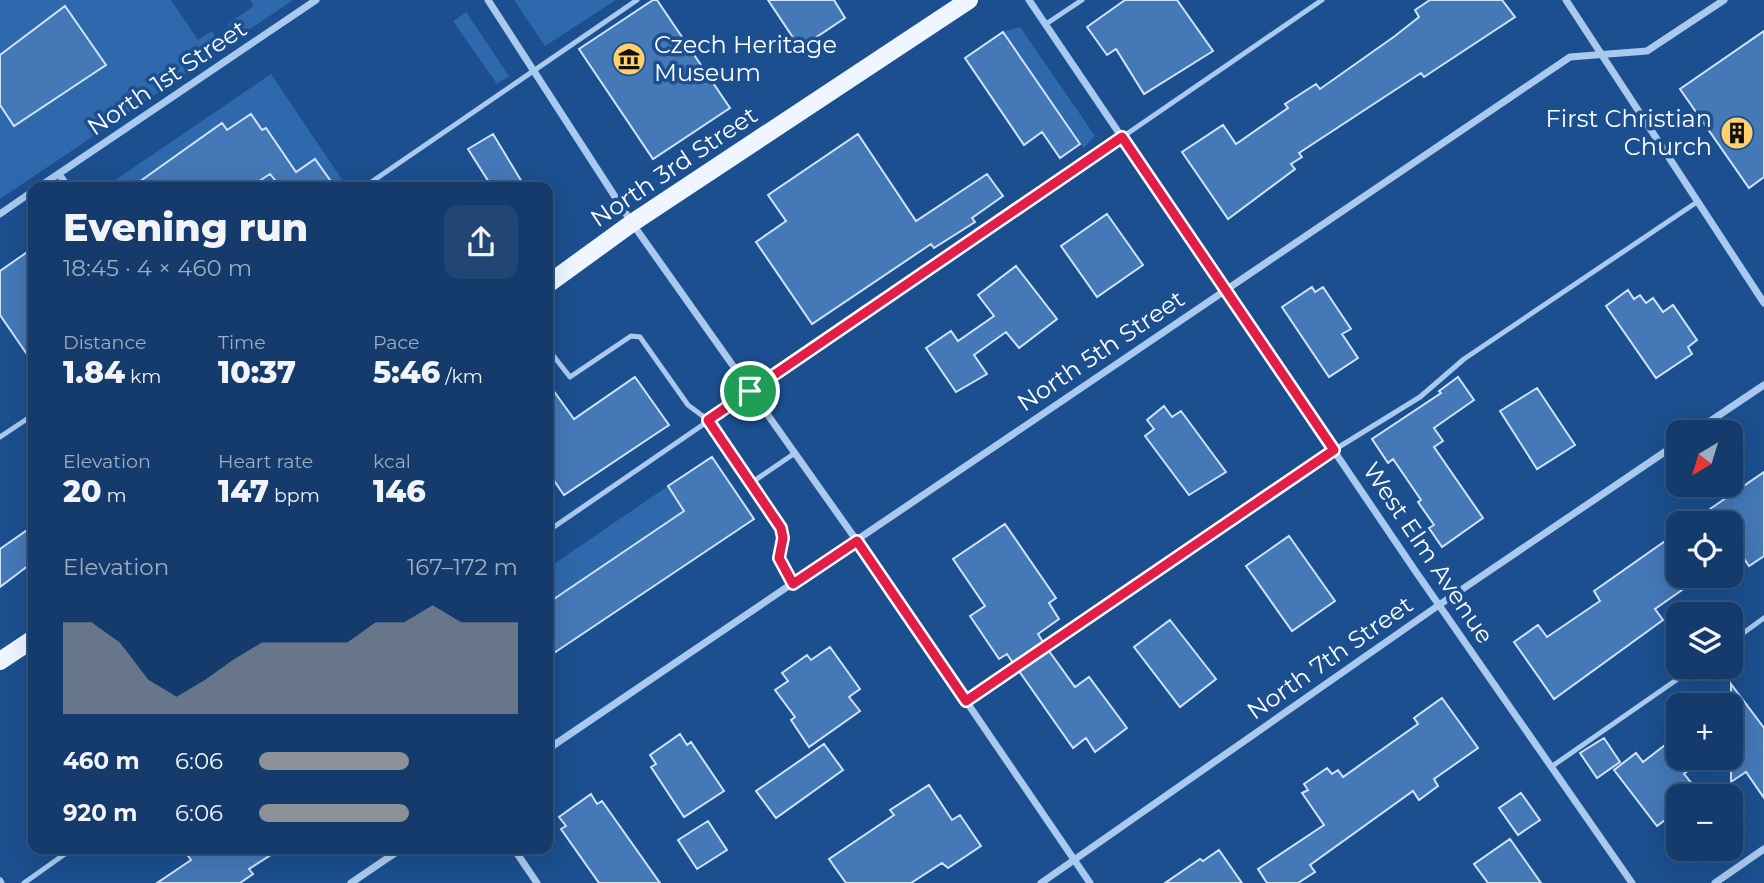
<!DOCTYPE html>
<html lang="en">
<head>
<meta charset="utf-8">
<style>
  body { margin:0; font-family:Montserrat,sans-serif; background:#214673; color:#f1f3f6; height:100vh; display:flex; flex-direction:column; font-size:26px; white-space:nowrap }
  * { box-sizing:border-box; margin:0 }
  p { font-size:23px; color:#9dadc1 }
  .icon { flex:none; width:38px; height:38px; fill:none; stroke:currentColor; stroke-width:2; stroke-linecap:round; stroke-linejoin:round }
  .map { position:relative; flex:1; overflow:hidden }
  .sheet { position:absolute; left:28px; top:182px; width:525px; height:672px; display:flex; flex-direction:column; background:#143b6b; border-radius:14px; box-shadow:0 7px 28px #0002,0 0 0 2px #33557e }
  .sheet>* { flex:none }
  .needle { width:46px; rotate:218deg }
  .fabs { position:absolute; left:1666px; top:420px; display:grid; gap:14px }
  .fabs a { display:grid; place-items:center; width:77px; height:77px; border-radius:14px; background:#143b6b; box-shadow:0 7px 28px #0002,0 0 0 2px #33557e; font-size:35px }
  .pin { position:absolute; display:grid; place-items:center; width:60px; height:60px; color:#fff; margin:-30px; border:4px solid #fff; border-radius:50%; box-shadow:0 2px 7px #0007 }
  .round { display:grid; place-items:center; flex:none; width:74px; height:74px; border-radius:14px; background:#214673 }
  .overview { display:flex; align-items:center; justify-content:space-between; height:119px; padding:0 35px }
  h1 { font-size:38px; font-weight:800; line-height:52px }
  .figures { display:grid; grid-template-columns:repeat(3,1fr); gap:10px; height:119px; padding:7px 35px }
  .figures div { display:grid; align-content:center }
  .figures b { font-size:30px; font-weight:800 }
  .figures small { font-size:19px; font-weight:400 }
  .figures p { font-size:19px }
  .chart { height:196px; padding:14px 35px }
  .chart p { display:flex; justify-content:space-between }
  .chart svg { width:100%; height:126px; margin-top:7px; fill:#8c9099; opacity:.7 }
  ul { padding:0 35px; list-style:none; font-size:23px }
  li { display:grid; grid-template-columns:112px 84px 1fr; align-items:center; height:52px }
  li i { height:18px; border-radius:9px; background:#8c9099 }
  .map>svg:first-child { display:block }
  .green { fill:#2e69ad }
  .building { fill:#4478b7; stroke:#cfe3fa; stroke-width:2 }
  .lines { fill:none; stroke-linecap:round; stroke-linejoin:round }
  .service { stroke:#a9c9ee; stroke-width:5 }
  .minor { stroke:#a9c9ee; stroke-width:7 }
  .primary { stroke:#f0f6ff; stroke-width:18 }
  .route-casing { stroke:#fff; stroke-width:14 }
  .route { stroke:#e11d48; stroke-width:9 }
  .labels { text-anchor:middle; stroke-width:7; stroke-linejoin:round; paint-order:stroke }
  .poi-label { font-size:24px; fill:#fff; stroke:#1b4f8f; text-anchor:start }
  .street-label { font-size:24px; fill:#fff; stroke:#1b4f8f }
</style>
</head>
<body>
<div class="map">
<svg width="1764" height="883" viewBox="0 0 1764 883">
  <rect width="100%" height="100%" fill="#1b4f8f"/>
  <path class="green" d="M 0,0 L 171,0 L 198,40 L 212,31 L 223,49 L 0,199 Z
    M 250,0 L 293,0 L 237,38 L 228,24 L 254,6 Z
    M 514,0 L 616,0 L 545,46 Z
    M 466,12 L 509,76 L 497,84 L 453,21 Z
    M 1020,27 L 1095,136 L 1084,148 L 1003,32 Z
    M 271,74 L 347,187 L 105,187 Z
    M 668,486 L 678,501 L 691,506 L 548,603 L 548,568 Z"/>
  <path class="building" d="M 653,0 L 657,0 L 730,108 L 653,159 L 579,49 Z
    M 768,0 L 834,0 L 845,18 L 800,48 Z
    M 1125,0 L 1177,0 L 1213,51 L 1144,94 L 1116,49 L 1107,55 L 1087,27 Z
    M 1430,0 L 1502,0 L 1515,17 L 1424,77 L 1421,73 L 1299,153 L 1302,157 L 1291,164 L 1295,169 L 1228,219 L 1182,152 L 1223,125 L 1236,144 L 1288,108 L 1285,104 L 1316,84 L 1320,89 L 1395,36 L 1419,17 L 1415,10 Z
    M 65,6 L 106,65 L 14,126 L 0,105 L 0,55 Z
    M 1764,31 L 1764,177 L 1749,188 L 1680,89 Z
    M 1003,32 L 1080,144 L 1060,158 L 1042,132 L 1024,145 L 965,58 Z
    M 251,114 L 262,130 L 266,128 L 296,172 L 315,159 L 335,187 L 273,187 L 278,184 L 270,174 L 250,187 L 132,187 L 222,123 L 227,130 Z
    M 493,134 L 525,187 L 492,187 L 468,149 Z
    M 858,134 L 916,221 L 987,174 L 1003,196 L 972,218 L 975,222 L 934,248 L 931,244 L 812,324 L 756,242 L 786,221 L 768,195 Z
    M 1107,214 L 1143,265 L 1097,297 L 1061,246 Z
    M 33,248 L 33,363 L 0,315 L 0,271 Z
    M 1016,266 L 1057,319 L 1019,348 L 1006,332 L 974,355 L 987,374 L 956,392 L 926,348 L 951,331 L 958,341 L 994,316 L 978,295 Z
    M 1312,287 L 1315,292 L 1323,287 L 1351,329 L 1342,334 L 1358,358 L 1329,377 L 1282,307 Z
    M 1628,290 L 1634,299 L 1640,295 L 1646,303 L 1653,298 L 1663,312 L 1673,305 L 1697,340 L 1688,347 L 1692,354 L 1656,378 L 1606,306 Z
    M 635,377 L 669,425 L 564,495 L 548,472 L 548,383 L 574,419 Z
    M 1458,377 L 1474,400 L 1434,428 L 1443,441 L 1434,447 L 1483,518 L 1442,547 L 1429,528 L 1434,525 L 1418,502 L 1421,500 L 1393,459 L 1388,463 L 1372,439 L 1441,393 L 1439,391 Z
    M 1537,388 L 1575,445 L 1537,469 L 1500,411 Z
    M 1164,406 L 1172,417 L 1181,411 L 1226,472 L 1189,495 L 1145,436 L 1154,429 L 1147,420 Z
    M 712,457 L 754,519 L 548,657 L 548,603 L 684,511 L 668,486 Z
    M 1764,472 L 1764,556 L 1749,566 L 1731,539 L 1731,523 L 1720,523 L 1710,509 Z
    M 1005,524 L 1056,598 L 1049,603 L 1059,619 L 1038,634 L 1043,642 L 1013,663 L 1007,654 L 999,659 L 970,616 L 985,606 L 953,559 Z
    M 33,526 L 33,562 L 0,587 L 0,549 Z
    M 1678,532 L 1678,576 L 1702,576 L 1655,609 L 1663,620 L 1554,699 L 1514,642 L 1538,625 L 1547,637 L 1600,601 L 1594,591 Z
    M 1289,536 L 1335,601 L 1292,631 L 1246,566 Z
    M 1170,620 L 1216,679 L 1180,707 L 1134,647 Z
    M 830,647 L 860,689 L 849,697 L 860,711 L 809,747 L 791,720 L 795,717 L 775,690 L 788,681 L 782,673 L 807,655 L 811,660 Z
    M 1049,651 L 1075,687 L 1089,677 L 1127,728 L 1095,752 L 1086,738 L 1073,748 L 1019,671 Z
    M 1731,684 L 1764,728 L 1764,798 L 1746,772 L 1731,782 Z
    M 1442,698 L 1478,748 L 1434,779 L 1438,786 L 1419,800 L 1413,791 L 1310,865 L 1315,872 L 1298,883 L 1267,883 L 1258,869 L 1324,825 L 1302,793 L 1308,790 L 1304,784 L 1327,768 L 1332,774 L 1338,770 L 1343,777 L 1418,724 L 1414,718 Z
    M 680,734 L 687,745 L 691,742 L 724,791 L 684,817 L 651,767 L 656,764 L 650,755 Z
    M 1604,738 L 1620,762 L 1597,778 L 1580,753 Z
    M 1669,742 L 1690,769 L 1684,774 L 1702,796 L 1678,796 L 1678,810 L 1657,826 L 1614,770 L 1636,753 L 1643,762 Z
    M 824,744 L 843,770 L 776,818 L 756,791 Z
    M 929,785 L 952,820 L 960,815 L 981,846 L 948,868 L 942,863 L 911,883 L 846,883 L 829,859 L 894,815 L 890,810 Z
    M 1521,793 L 1540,820 L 1518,835 L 1499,808 Z
    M 591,794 L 597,804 L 602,801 L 660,883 L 599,883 L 561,829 L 566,826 L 559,817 Z
    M 708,821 L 727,850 L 697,869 L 678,840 Z
    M 1510,839 L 1541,883 L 1488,883 L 1474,864 Z
    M 183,849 L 280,849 L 249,869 L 253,874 L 240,883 L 157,883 L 191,860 Z
    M 1219,850 L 1242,883 L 1165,883 L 1200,859 L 1203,861 Z"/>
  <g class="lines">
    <path class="service" d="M 1046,24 L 1082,0
      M 364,187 L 637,0
      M 548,349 L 570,377 L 631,336 L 640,337 L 688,405 L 708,420 L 781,528 L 783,538 L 779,558 L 793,584
      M 0,437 L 33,415
      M 751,483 L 795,453
      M 548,531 L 1322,0
      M 1731,642 L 1764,618
      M 966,701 L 1334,450 L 1420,397 L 1464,359 L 1697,202
      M 1551,767 L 1695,667
      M 24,883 L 72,849"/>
    <path class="minor" d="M 488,0 L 632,223 L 857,541 L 1090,883
      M 1029,0 L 1416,572 L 1632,883
      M 1566,0 L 1764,303
      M 59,174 L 68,187
      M 39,187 L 316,0
      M 0,214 L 33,191
      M 1694,432 L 1764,385
      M 548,749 L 1570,57 L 1647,51 L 1724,0
      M 514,849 L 537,883
      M 0,881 L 1,883
      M 351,883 L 401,849
      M 1041,883 L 1439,605 L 1678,443
      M 1715,883 L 1764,849"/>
    <path class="primary" d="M 548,284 L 632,223 L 969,0
      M 0,661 L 33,639"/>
  </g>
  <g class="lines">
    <defs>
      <path id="route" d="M 1122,137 L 1334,450 L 966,701 L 857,541 L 793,584 L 779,558 L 783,538 L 781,528 L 708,420 Z"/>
    </defs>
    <use href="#route" class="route-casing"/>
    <use href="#route" class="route"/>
  </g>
  <defs>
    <symbol id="museum-disc" viewBox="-11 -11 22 22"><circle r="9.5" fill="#ffd166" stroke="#1b4f8f"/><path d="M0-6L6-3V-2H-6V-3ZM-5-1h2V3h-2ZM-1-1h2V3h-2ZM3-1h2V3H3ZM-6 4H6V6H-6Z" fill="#111"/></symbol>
    <symbol id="building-disc" viewBox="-11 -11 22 22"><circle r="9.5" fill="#ffd166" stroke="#1b4f8f"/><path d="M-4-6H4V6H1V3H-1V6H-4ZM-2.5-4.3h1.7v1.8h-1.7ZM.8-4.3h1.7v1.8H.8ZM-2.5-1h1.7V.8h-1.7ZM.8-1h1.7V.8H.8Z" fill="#111"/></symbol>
  </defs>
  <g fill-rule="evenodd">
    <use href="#museum-disc" x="610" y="40" width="38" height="38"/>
    <use href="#building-disc" x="1718" y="114" width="38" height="38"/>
  </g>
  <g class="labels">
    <g class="poi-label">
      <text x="654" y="53">Czech Heritage<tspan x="654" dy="28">Museum</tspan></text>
      <text x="1712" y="127" text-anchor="end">First Christian<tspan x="1712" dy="28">Church</tspan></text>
    </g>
    <g class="street-label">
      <text transform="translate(167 78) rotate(-34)" y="8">North 1st Street</text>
      <text transform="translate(674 167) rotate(-34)" y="8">North 3rd Street</text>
      <text transform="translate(1101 351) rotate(-34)" y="8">North 5th Street</text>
      <text transform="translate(1428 553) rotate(56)" y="8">West Elm Avenue</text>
      <text transform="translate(1330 658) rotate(-35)" y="8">North 7th Street</text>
    </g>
  </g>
</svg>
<div class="fabs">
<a><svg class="needle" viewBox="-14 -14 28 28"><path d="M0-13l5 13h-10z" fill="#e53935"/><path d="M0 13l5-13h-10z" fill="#9dadc1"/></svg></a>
<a><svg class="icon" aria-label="locate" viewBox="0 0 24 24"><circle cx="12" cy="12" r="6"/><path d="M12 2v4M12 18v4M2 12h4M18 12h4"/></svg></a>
<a><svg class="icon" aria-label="layers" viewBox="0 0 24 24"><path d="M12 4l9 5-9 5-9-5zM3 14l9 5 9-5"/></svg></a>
<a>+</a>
<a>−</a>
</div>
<div class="pin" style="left:750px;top:391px;background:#1e9e55"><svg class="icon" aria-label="arrive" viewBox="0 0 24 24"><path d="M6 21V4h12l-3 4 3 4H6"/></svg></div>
<section class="sheet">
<div class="overview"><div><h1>Evening run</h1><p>18:45 · 4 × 460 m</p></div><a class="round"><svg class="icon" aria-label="share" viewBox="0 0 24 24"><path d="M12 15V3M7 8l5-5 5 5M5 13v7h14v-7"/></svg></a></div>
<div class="figures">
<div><p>Distance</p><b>1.84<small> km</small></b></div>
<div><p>Time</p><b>10:37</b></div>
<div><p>Pace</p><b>5:46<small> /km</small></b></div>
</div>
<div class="figures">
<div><p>Elevation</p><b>20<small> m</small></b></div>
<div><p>Heart rate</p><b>147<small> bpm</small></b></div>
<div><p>kcal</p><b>146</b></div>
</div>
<div class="chart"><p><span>Elevation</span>167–172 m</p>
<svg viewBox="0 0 160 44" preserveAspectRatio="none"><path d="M0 44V12L10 12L20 19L30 32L40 38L50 32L60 25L70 19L80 19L90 19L100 19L110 12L120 12L130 6L140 12L150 12L160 12V44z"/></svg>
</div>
<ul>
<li><b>460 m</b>6:06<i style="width:58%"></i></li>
<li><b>920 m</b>6:06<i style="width:58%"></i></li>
</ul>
</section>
</div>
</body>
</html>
